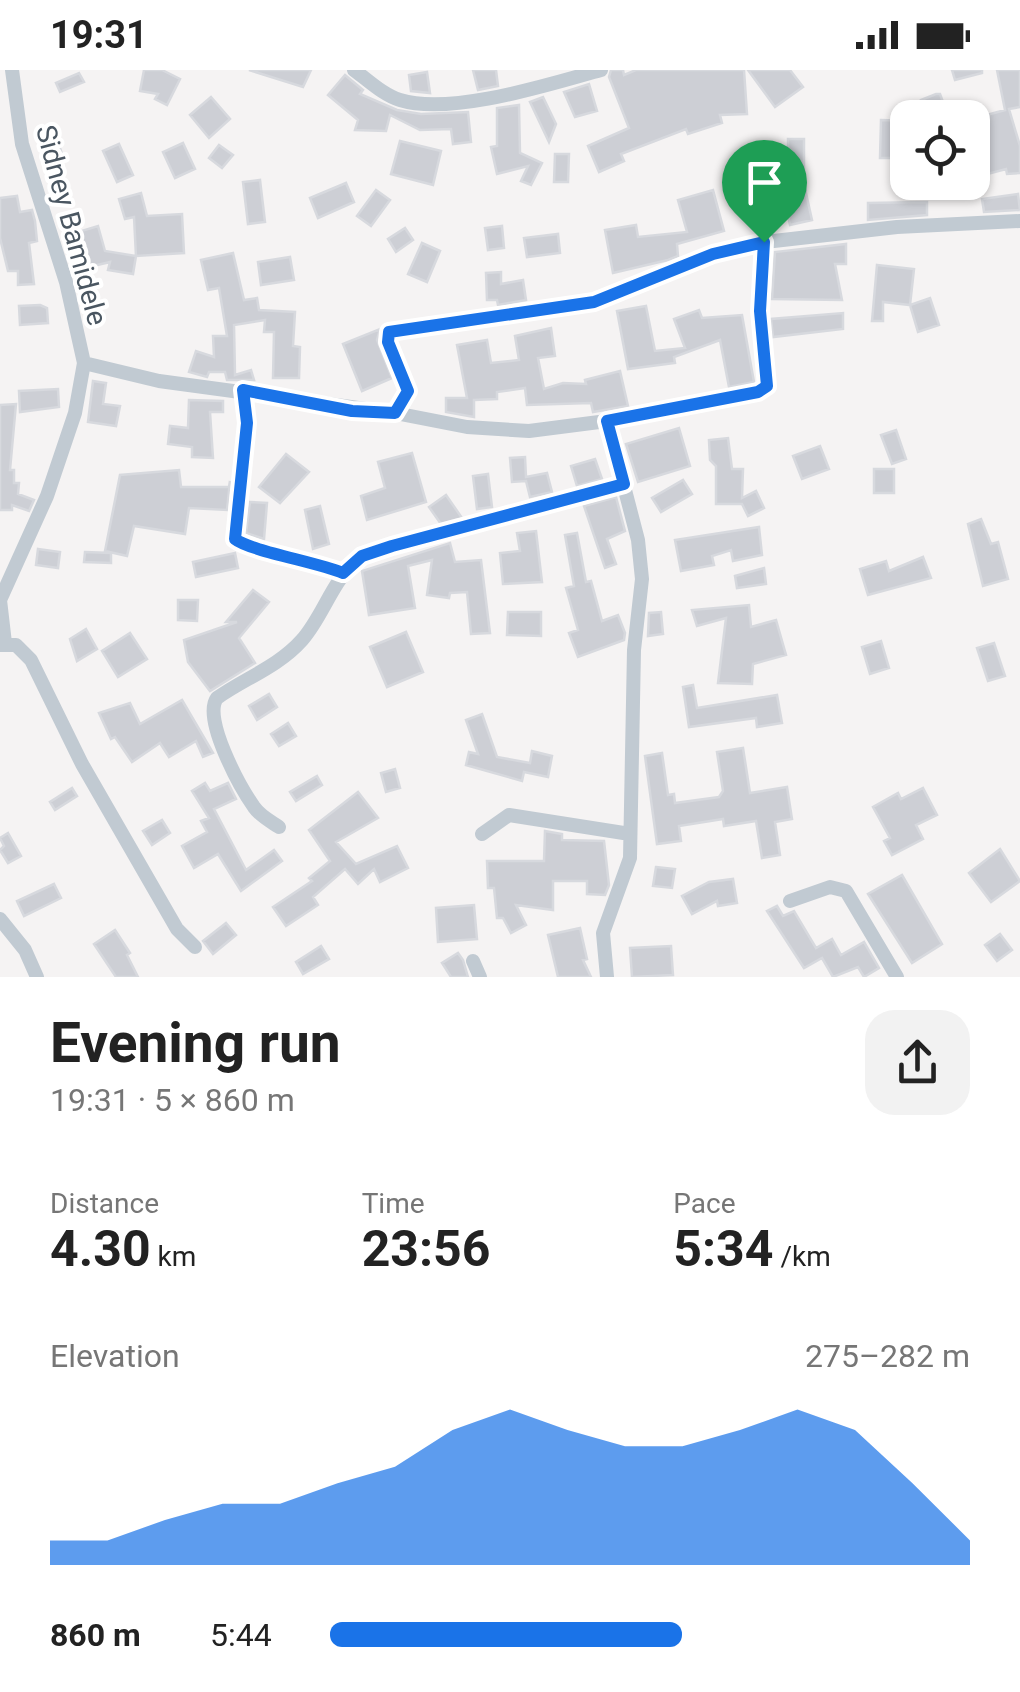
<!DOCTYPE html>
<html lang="en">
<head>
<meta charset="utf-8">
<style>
  body { margin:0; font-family:Roboto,sans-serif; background:#f2f2f2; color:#222; height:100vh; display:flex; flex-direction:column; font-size:38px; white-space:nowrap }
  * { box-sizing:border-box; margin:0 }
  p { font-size:32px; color:#767676 }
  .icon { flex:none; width:55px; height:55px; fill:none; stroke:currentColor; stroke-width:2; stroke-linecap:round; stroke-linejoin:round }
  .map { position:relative; height:907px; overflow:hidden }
  .details { display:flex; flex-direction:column; background:#fff; flex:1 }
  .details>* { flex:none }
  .tools { position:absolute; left:890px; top:30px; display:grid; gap:20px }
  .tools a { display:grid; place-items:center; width:100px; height:100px; border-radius:20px; background:#fff; box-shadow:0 2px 8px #0004; font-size:50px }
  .pin { position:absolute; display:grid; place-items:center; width:85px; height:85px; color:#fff; margin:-102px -42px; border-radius:50% 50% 50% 0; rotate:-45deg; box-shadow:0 0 10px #0007 }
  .pin .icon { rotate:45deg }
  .round { display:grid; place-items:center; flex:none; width:105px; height:105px; border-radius:30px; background:#f2f2f2 }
  .headline { display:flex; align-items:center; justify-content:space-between; height:170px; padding:0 50px }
  h1 { font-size:55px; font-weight:700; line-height:75px }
  .metrics { display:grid; grid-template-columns:repeat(3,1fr); gap:15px; height:170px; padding:10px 50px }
  .metrics div { display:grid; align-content:center }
  .metrics b { font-size:50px; font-weight:700 }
  .metrics small { font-size:28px; font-weight:400 }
  .metrics p { font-size:28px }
  .chart { height:280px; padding:20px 50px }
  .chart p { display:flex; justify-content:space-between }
  .chart svg { width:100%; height:180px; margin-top:10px; fill:#1a73e8; opacity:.7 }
  ul { padding:0 50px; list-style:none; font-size:32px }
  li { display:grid; grid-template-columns:160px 120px 1fr; align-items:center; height:75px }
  li i { height:25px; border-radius:12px; background:#1a73e8 }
  .status { display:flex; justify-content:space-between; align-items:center; height:70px; padding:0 50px; background:#fff; direction:ltr }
  .status svg { height:28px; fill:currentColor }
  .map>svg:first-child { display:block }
  .building { fill:#cdcfd5; stroke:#d7d9de; stroke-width:2.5 }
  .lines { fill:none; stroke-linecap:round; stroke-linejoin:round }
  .minor { stroke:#c1cad2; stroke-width:14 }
  .route-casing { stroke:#fff; stroke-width:20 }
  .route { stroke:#1a73e8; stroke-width:12 }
  .labels { text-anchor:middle; stroke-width:8; stroke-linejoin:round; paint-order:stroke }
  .street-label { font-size:28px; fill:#4a5661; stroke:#fff }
</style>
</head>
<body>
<div class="status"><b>19:31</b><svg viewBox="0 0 49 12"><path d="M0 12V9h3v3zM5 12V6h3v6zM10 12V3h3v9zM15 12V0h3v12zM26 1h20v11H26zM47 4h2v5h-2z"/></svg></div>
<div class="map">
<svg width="1020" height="907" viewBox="0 0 1020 907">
  <rect width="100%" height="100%" fill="#f5f3f3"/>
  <path class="building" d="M 144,0 L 162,0 L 180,9 L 167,35 L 155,29 L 158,24 L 140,21 Z
    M 249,0 L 311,0 L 303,17 Z
    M 473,0 L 496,0 L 498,16 L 478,20 Z
    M 611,0 L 623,0 L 624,5 L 636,0 L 744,0 L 747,44 L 720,45 L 722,53 L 688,64 L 686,59 L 621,84 L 624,91 L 599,102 L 588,76 L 629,58 L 609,7 Z
    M 748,0 L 790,0 L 803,17 L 775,37 Z
    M 952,0 L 982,0 L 982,3 L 955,10 Z
    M 997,0 L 1020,0 L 1020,37 L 1009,39 L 1020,76 L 1020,103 L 1007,104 L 1006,99 L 980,106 L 972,77 L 972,49 L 1005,40 Z
    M 427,2 L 430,23 L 411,21 L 409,5 Z
    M 79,3 L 84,12 L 60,22 L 56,13 Z
    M 345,5 L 363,20 L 360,24 L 397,40 L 421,44 L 468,42 L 471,72 L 453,74 L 451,59 L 420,60 L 390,45 L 386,61 L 355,60 L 358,50 L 328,25 Z
    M 589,14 L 597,41 L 575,47 L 564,22 Z
    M 936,24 L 940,24 L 949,48 L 927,48 L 921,30 Z
    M 211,27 L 230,49 L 209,68 L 190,45 Z
    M 543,27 L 556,54 L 549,72 L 530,32 Z
    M 519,35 L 520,83 L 542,93 L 531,115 L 521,111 L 528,96 L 497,104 L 491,77 L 497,76 L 497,38 Z
    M 881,50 L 908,51 L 908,88 L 880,88 Z
    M 54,60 L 62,84 L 53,87 L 45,62 Z
    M 788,69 L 804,69 L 804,114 L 812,150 L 790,155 L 782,117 L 757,119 L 756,90 L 788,88 Z
    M 400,71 L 441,81 L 433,115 L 391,104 Z
    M 183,73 L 195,99 L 175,108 L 163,82 Z
    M 119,74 L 133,105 L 117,112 L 103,81 Z
    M 219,75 L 233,85 L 222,98 L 209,88 Z
    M 555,84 L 569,84 L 568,112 L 554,112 Z
    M 260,110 L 265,152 L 248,154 L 243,112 Z
    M 346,113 L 354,132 L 318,148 L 310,128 Z
    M 376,120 L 390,130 L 371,156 L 357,146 Z
    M 713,120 L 724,161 L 677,174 L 678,186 L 668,190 L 613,203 L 605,160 L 636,155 L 638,167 L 687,162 L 678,130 Z
    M 141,123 L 147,146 L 182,144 L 184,183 L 136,186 L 134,147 L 125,149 L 119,129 Z
    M 1018,124 L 1020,140 L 984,142 L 982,129 Z
    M 17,126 L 20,142 L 32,140 L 35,151 L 37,171 L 29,173 L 34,214 L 18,215 L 18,201 L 8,201 L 0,168 L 0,128 Z
    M 927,132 L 927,145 L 868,150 L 868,133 Z
    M 98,156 L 105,181 L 136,186 L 133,204 L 108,200 L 110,192 L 89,197 L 78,162 Z
    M 502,156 L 504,178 L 488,180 L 485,158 Z
    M 405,158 L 413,170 L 396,182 L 388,169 Z
    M 558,164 L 560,183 L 527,187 L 524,168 Z
    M 422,173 L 440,181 L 427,212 L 408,204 Z
    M 846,174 L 846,194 L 835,194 L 842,230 L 772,229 L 775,182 Z
    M 233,183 L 244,230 L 257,228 L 259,240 L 295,242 L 293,276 L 300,277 L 299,308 L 273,308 L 274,262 L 264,262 L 265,250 L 234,255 L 235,305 L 251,300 L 254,310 L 227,310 L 225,302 L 209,302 L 207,307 L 189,302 L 196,281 L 214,287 L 213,266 L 227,266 L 219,218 L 208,220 L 201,190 Z
    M 290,187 L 294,210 L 261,215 L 258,192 Z
    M 877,195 L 914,199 L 910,235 L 883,232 L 883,251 L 872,251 Z
    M 501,202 L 501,214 L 523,210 L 526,230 L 498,235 L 497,230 L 487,230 L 486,203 Z
    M 930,228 L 939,255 L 918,262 L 910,235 Z
    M 40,235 L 47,238 L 48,253 L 20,255 L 19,236 Z
    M 646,236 L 655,281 L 685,278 L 674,249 L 699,240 L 702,248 L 742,245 L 754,312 L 729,317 L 720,270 L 674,287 L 675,293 L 628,299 L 617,241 Z
    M 843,243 L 843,259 L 773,267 L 771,249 Z
    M 551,258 L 555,286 L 538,288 L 544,319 L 563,313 L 586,314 L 585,310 L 620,301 L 628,336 L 593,342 L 591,333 L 527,335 L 525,318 L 497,322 L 497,329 L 474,330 L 474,347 L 446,342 L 446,328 L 467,328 L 457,275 L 487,270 L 491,293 L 519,290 L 515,266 Z
    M 380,259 L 377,270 L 392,308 L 362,321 L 343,274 Z
    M 93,311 L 106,313 L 103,334 L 120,336 L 116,356 L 88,352 Z
    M 58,319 L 59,337 L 20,342 L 19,321 Z
    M 189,330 L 223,331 L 223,342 L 210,342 L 213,388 L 192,387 L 192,377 L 168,374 L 170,356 L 188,358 Z
    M 16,334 L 10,400 L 14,400 L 14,413 L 19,413 L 18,424 L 34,430 L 29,441 L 12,435 L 12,440 L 0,440 L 0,335 Z
    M 679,358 L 690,396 L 638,412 L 626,374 Z
    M 896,360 L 906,389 L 892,394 L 881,365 Z
    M 728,368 L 732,399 L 743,399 L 742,428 L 756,421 L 764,438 L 748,446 L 742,434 L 716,434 L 716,396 L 710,390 L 709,370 Z
    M 820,376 L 829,399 L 802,409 L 793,386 Z
    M 412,383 L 426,432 L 367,450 L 361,426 L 385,418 L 378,392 Z
    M 286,384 L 309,402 L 280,433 L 259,417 Z
    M 525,387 L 526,407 L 547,403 L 552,422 L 530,427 L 526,411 L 512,412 L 510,388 Z
    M 595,389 L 602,409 L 577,416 L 571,396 Z
    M 874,399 L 894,399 L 894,423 L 874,423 Z
    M 179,400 L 181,417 L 229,417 L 230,411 L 227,440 L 189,438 L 185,464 L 134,456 L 127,486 L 105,481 L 120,405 Z
    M 488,404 L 492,437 L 477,439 L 473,406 Z
    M 683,410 L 692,424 L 661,442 L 652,428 Z
    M 446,425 L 462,448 L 441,454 L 429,437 Z
    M 616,427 L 625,461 L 607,469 L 616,494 L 605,498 L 584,436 Z
    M 250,432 L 267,433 L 264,469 L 246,463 Z
    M 320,436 L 329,474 L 313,479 L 305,440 Z
    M 981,449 L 991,474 L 998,472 L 1008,509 L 983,516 L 968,454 Z
    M 759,457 L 762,485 L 733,491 L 731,480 L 712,486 L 714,495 L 681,501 L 675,470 Z
    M 536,461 L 542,512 L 503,514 L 500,483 L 520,481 L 517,463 Z
    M 577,463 L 586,512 L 591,511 L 602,551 L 618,545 L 625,563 L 624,570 L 578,587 L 569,563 L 578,560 L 566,518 L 574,516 L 565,465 Z
    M 450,473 L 455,492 L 481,490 L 490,563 L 471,564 L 467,522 L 450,523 L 449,528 L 427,525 L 432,490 L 408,496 L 415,538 L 369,545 L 362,501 Z
    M 38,479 L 60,482 L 58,498 L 36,495 Z
    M 85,482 L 111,483 L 111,493 L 84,492 Z
    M 235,483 L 238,498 L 196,507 L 193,492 Z
    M 923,487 L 931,508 L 868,525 L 860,499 L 886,491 L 889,501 Z
    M 764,498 L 766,514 L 737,518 L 735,506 Z
    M 253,520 L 269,532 L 239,568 L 255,593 L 210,621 L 188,592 L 184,570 L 237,552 L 226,552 Z
    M 178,530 L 198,530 L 197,551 L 178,550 Z
    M 749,535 L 751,557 L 776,550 L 786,585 L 753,594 L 752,614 L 718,613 L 726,548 L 697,556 L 692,540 Z
    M 508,542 L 541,542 L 541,566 L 507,565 Z
    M 661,542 L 663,564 L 648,566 L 649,543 Z
    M 86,559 L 97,579 L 77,591 L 70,569 Z
    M 406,562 L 423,602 L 387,617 L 370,577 Z
    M 130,563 L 147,589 L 118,607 L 102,581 Z
    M 881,571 L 889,598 L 870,604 L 862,577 Z
    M 994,573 L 1005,606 L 988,611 L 977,578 Z
    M 693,615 L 697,638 L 777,625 L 782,653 L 757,657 L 756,648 L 689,657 L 683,617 Z
    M 269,624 L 277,637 L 257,650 L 249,636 Z
    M 182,630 L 213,683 L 203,687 L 196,671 L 169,687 L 160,673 L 132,692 L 115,667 L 111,669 L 99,643 L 130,633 L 140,654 Z
    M 482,644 L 497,687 L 530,693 L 532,681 L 552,686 L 548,707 L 524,702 L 522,711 L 466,695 L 469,682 L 478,684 L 466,650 Z
    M 288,653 L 296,666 L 279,676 L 271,664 Z
    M 743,678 L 750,723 L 787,717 L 792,749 L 775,752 L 780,785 L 762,788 L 756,751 L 724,756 L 723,749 L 679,756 L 681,771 L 657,774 L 645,686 L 662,683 L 668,725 L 674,724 L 675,733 L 719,727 L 723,721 L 717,682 Z
    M 395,699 L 400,718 L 386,722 L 381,703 Z
    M 317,706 L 322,715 L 296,731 L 290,722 Z
    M 205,713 L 210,721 L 228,713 L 236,729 L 214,739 L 246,800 L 274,780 L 282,791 L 241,821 L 218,784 L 194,798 L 182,776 L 207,762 L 201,751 L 209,748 L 192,721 Z
    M 72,718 L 77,726 L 55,740 L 50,732 Z
    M 923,718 L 937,745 L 916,755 L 923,769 L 892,785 L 884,771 L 890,768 L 873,737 L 898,723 L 901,729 Z
    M 358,722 L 378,748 L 336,772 L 356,794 L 397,776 L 408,798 L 380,812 L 374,799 L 358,814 L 345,799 L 313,827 L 318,835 L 286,856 L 273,837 L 312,811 L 309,808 L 330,791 L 309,760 Z
    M 162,750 L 170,763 L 152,775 L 143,761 Z
    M 545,761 L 562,764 L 562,770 L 604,771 L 609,815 L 605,825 L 587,824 L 587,811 L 553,811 L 553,840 L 516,835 L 526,855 L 511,863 L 503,848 L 497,848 L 494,818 L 488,818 L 487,791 L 544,791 Z
    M 8,763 L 21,786 L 8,793 L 0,780 L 4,776 L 0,768 Z
    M 1000,779 L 1020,811 L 991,832 L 969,803 Z
    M 656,797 L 675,799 L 672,818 L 653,816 Z
    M 902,805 L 942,874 L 912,893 L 868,824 Z
    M 733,809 L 737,833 L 718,836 L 717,831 L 692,844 L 682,826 L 709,812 Z
    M 54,814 L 61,828 L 24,846 L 17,831 Z
    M 474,835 L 477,869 L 438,872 L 436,838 Z
    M 777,836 L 783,846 L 794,841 L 816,878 L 832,869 L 841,885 L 864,872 L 879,898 L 864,907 L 858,897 L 833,907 L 822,888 L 804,898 L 767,841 Z
    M 226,853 L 236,865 L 213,884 L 203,871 Z
    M 580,858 L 587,889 L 583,890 L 591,907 L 558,907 L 548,865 Z
    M 115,860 L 130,883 L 127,885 L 138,907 L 116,907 L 94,874 Z
    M 1000,864 L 1012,880 L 997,891 L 985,875 Z
    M 321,876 L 329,889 L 303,904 L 296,892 Z
    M 671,876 L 673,905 L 632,907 L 630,878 Z
    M 458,883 L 463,890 L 468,907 L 451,907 L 442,893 Z"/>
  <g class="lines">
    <path class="minor" d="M 12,0 L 22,74 L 66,212 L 84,293 L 159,311 L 395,343 C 419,317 395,297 387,267 L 396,261 L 593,231 L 713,184 L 765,172 L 897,157 L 1020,151
      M 354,0 C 368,10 383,25 400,30 C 451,46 550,14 601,0
      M 243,321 L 247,353 L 235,469 C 251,482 317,492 343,503
      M 395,343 L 467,357 L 529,361 L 607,351 L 638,470 L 642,509 L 634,580 L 630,788 L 603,863 L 607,907
      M 607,351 L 757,322 L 767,316 L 760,241 L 765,172
      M 5,573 L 0,530 L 47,426 L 75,343 L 84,293
      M 0,575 L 16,575 L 31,590 L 82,694 L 177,859 L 195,877
      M 279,757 C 270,751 260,746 254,737 C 240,717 202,648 217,628 C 245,608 278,597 302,570 C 325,544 333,506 362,487 L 623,414
      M 482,764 L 509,745 L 630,764
      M 790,831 L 830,817 L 846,821 L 897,907
      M 0,849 L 25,880 L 37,907
      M 473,891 L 480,907"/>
  </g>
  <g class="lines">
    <defs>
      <path id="route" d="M 764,172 L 760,241 L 767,316 L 758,322 L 607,351 L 624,414 L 392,476 L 362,486 L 343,503 C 317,492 250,481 235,469 L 247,353 L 243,320 L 352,341 L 395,343 L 408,321 L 388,272 L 389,262 L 594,232 L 713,184 Z"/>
    </defs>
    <use href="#route" class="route-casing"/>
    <use href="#route" class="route"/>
  </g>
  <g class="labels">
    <g class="street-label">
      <text transform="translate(72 155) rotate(75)" y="10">Sidney Bamidele</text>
    </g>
  </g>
</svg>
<div class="tools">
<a><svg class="icon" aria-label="locate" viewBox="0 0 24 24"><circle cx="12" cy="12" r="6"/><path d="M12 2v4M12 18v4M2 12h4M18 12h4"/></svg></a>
</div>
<div class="pin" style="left:764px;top:172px;background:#1e9e55"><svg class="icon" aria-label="arrive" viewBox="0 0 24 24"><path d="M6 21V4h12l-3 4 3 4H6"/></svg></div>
</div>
<section class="details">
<div class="headline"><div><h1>Evening run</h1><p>19:31 · 5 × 860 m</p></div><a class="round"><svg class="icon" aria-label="share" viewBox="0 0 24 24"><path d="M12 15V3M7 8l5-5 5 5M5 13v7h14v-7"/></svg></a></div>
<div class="metrics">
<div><p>Distance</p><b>4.30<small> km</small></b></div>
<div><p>Time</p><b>23:56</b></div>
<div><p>Pace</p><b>5:34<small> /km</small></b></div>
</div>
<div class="chart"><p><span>Elevation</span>275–282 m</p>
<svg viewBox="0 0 160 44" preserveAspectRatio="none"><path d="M0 44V38L10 38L20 33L30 29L40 29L50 24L60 20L70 11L80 6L90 11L100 15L110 15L120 11L130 6L140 11L150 24L160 38V44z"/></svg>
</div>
<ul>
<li><b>860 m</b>5:44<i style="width:55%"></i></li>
</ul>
</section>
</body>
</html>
